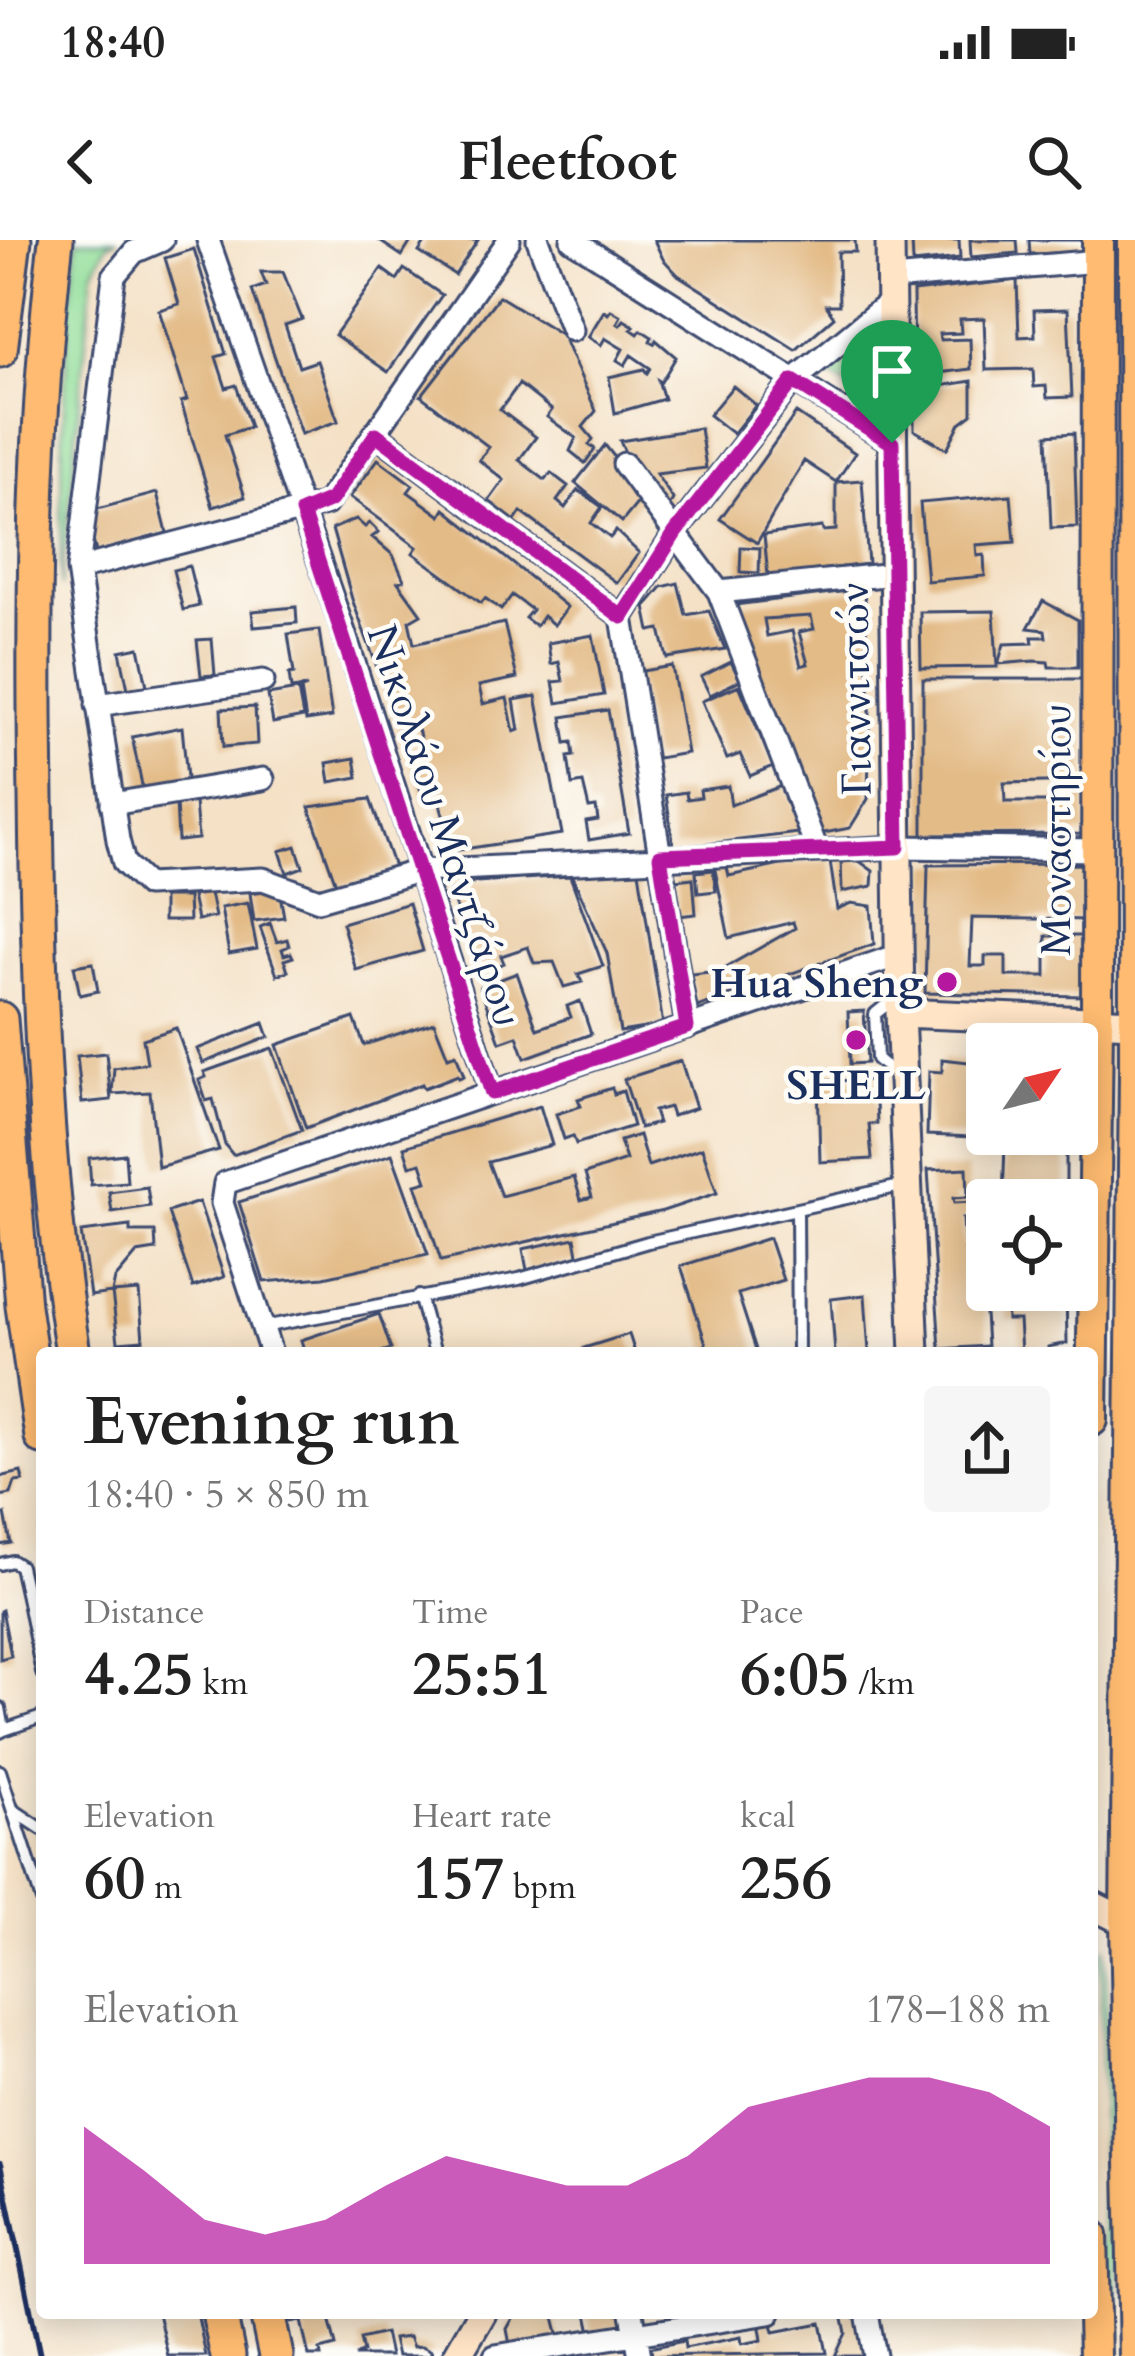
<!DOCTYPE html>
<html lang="en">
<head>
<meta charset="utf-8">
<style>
  body { margin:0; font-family:Cardo,serif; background:#f6f6f6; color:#222; height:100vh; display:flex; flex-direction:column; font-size:45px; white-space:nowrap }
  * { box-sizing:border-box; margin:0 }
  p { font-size:39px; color:#767676 }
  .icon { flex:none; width:66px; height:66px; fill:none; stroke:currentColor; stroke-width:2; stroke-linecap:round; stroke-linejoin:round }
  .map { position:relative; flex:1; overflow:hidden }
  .drawer { position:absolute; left:36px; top:1107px; width:1062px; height:972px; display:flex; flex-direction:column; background:#fff; border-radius:12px; box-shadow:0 6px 30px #0003 }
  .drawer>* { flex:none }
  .needle { width:78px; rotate:55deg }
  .fabs { position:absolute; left:966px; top:783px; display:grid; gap:24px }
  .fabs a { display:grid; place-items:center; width:132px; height:132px; border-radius:12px; background:#fff; box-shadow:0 6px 30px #0003; font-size:60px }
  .pin { position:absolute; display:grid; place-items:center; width:102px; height:102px; color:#fff; margin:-123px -51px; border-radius:50% 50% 50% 0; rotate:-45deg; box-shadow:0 0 12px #0007 }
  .pin .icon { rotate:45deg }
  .round { display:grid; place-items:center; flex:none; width:126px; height:126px; border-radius:12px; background:#f6f6f6 }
  .summary { display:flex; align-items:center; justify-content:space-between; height:204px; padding:0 48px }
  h1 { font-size:66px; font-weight:700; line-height:90px }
  .figures { display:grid; grid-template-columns:repeat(3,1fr); gap:18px; height:204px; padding:12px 48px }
  .figures div { display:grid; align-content:center }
  .figures b { font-size:60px; font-weight:700 }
  .figures small { font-size:33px; font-weight:400 }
  .figures p { font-size:33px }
  .chart { height:336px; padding:24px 48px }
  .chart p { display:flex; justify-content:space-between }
  .chart svg { width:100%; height:216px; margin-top:12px; fill:#b5179e; opacity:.7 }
  .status { display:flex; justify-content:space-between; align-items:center; height:84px; padding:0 60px; background:#fff; direction:ltr }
  .status svg { height:33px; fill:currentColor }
  header { display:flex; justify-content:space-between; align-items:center; height:156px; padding:0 48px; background:#fff; font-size:54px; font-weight:700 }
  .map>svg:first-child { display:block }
  .green { fill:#94df9b; stroke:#58877c; stroke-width:3 }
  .building { fill:#e3bb87; fill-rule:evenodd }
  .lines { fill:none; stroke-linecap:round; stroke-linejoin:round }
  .service-casing { stroke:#3c4a6e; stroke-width:16 }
  .minor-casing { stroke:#3c4a6e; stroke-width:27 }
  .secondary-casing { stroke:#3c4a6e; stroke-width:33 }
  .primary-casing { stroke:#3c4a6e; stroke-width:36 }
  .trunk-casing { stroke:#3c4a6e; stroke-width:39 }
  .service { stroke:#fff; stroke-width:10 }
  .minor { stroke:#fff; stroke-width:21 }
  .secondary { stroke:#ffe4c6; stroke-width:27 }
  .primary { stroke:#febb71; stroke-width:30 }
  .trunk { stroke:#febb71; stroke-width:33 }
  .rail { stroke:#1b2f5e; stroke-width:6 }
  .route-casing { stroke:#fff; stroke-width:24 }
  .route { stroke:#b5179e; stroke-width:15 }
  .poi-dot { fill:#b5179e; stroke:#fdfcf7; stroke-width:4.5 }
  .labels { text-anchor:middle; stroke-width:9; stroke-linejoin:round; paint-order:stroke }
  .street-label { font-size:42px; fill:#1b2f5e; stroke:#fdfcf7 }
  .poi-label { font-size:42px; font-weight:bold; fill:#1b2f5e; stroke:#fdfcf7; text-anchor:end }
</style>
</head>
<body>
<div class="status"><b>18:40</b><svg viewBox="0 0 49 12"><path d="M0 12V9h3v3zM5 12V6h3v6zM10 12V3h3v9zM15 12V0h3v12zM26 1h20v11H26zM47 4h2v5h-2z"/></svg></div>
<header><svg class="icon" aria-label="back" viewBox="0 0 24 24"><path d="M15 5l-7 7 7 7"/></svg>Fleetfoot<svg class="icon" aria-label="search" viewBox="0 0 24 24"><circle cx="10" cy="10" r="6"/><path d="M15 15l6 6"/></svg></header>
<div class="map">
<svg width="1135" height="2116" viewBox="0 0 1135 2116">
  <rect width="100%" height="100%" fill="#fdfcf7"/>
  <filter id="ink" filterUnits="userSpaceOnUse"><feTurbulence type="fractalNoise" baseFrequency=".00833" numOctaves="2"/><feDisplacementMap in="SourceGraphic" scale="24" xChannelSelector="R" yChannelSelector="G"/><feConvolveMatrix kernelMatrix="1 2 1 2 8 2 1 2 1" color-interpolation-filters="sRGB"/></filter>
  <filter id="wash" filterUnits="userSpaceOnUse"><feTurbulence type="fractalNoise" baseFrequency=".004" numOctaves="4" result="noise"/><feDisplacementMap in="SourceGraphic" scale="48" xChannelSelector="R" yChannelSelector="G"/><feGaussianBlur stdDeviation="2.7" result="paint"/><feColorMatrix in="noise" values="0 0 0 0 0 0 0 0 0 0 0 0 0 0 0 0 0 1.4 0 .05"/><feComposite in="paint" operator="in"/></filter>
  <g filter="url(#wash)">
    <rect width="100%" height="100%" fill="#f4e1c6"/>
    <path class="green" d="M 77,0 L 118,0 L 107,5 L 93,32 L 61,347 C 60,231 63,116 77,0 Z
      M 858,101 L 859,153 L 823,131 Z
      M 1106,1708 L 1109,1889 L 1115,1903 L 1119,2116 L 1102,2116 L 1101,1710 Z"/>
    <g id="blocks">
      <path class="building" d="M 378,0 L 412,0 L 402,16 Z
        M 427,0 L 478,0 L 455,35 L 419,12 Z
        M 654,0 L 855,0 L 856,12 L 838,12 L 839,65 L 826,65 L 834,77 L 796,110 L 678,35 L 663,19 Z
        M 912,0 L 959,0 L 960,18 L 913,23 Z
        M 970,0 L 1017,0 L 1018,13 L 971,17 Z
        M 1029,0 L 1083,0 L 1084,12 L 1030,14 Z
        M 194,9 L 226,114 L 216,117 L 226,148 L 236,145 L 250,187 L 225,195 L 245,257 L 213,267 L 181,162 L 187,160 L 159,70 L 179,64 L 165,18 Z
        M 382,29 L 397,40 L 404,29 L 442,55 L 388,132 L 335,95 Z
        M 261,32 L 283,32 L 302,79 L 285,85 L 299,127 L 317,121 L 338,181 L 301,194 L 252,50 L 266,45 Z
        M 1017,40 L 1019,97 L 1035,96 L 1034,70 L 1068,69 L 1072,157 L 1047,158 L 1046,146 L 1034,147 L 1033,129 L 986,130 L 984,78 L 960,79 L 961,93 L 939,94 L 940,100 L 970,99 L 971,129 L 914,136 L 913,52 Z
        M 499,56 L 562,95 L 596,171 L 583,187 L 593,199 L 589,205 L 595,209 L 585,223 L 570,211 L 576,198 L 547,177 L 552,170 L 519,144 L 500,170 L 536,197 L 519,220 L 545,240 L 551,233 L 568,246 L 557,261 L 565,268 L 578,250 L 602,267 L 591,283 L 610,298 L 616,291 L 639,313 L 617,343 L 521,272 L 515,281 L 489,261 L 504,240 L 479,220 L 489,207 L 421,156 Z
        M 611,70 L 621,76 L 617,83 L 620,85 L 624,80 L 634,86 L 631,89 L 638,94 L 641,90 L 652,97 L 650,101 L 654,104 L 656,100 L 676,117 L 661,142 L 658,140 L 664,159 L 615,173 L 609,137 L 644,129 L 647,133 L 650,128 L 631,115 L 625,125 L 617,120 L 623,109 L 605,98 L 601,105 L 588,97 L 604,71 L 608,74 Z
        M 972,141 L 972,174 L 960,183 L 947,209 L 914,190 L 914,150 Z
        M 733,146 L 756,165 L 733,194 L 709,175 Z
        M 796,173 L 855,213 L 836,242 L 804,221 L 757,303 L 720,279 Z
        M 700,188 L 706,228 L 656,234 L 673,259 L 665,274 L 633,231 L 620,201 Z
        M 1074,193 L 1077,287 L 1051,288 L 1047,195 Z
        M 605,205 L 644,255 L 622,282 L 575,243 Z
        M 378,219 L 413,245 L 408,252 L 441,276 L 445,269 L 567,367 L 554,385 L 543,376 L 536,386 L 525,378 L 532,370 L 512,355 L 501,370 L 485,358 L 481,363 L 413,313 L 417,307 L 350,257 Z
        M 862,240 L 868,324 L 768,336 L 764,295 L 822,287 L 823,291 L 836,290 L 836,242 Z
        M 157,253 L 167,293 L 96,312 L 86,272 Z
        M 1011,255 L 1015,302 L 976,305 L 977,316 L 984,315 L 985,336 L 927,341 L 920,263 Z
        M 356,279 L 365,287 L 370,283 L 379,292 L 372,297 L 393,315 L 404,340 L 398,342 L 421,374 L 409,381 L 414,404 L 504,383 L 517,438 L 479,446 L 483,464 L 507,458 L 514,492 L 519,490 L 514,460 L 536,456 L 562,594 L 451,611 L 440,562 L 425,564 L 409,513 L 424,510 L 416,483 L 400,489 L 352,359 L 332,289 Z
        M 741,307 L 760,308 L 759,333 L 740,332 Z
        M 189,326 L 199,366 L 183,370 L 173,330 Z
        M 678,343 L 686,375 L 709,371 L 725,409 L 667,418 L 660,389 L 650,391 L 645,367 L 662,347 Z
        M 864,349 L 870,467 L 868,559 L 850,588 L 819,594 L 744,401 L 735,365 ZM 811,376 L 814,389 L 799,392 L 808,424 L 801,426 L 792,391 L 767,396 L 764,379 Z
        M 1043,361 L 1078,380 L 1078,427 L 1049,427 L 1048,422 L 1034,421 L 998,424 L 1004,404 L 1033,403 L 1032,397 L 1046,397 L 1045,390 L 1028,388 Z
        M 296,367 L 297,383 L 254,387 L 252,371 Z
        M 994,371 L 997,427 L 921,428 L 920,372 Z
        M 319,390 L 332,477 L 306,481 L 301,449 L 307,447 L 291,449 L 289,434 L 294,433 L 288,394 Z
        M 593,395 L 604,455 L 557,463 L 553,442 L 563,441 L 559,422 L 551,424 L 548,403 Z
        M 212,399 L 215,435 L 201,436 L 197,400 Z
        M 139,407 L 147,446 L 128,449 L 120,411 Z
        M 731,422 L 740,440 L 710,455 L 701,437 Z
        M 672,426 L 687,513 L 652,519 L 637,432 Z
        M 923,439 L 1084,439 L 1085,541 L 1004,543 L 1005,562 L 1065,562 L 1065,552 L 1086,552 L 1086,594 L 923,595 Z
        M 739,445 L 773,526 L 750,536 L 740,514 L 727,519 L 702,461 Z
        M 298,450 L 303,477 L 273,483 L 268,455 Z
        M 255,467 L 257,504 L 223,507 L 221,469 Z
        M 608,470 L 629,593 L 589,600 L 586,582 L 598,580 L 596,567 L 589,568 L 583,543 L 572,545 L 568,517 L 574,516 L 572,502 L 566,503 L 562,477 Z
        M 182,487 L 188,548 L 144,555 L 132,497 Z
        M 355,518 L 358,537 L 330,542 L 327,523 Z
        M 784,545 L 806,592 L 674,608 L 666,555 L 686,552 L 687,559 L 701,557 L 700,550 L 728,546 L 731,565 Z
        M 370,559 L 394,627 L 337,647 L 309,567 Z
        M 195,562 L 198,599 L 178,601 L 176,563 Z
        M 296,606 L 303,627 L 287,633 L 280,611 Z
        M 841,618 L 855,618 L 873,631 L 872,646 L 842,652 Z
        M 830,621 L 837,669 L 851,663 L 871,666 L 874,704 L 697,767 L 691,734 L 719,731 L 795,688 L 793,682 L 729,698 L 714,625 L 726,623 L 729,636 L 781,625 Z
        M 1090,624 L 1091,680 L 972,678 L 970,726 L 985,726 L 985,716 L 1006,716 L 1006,736 L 1046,736 L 1046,696 L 1084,696 L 1084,756 L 925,753 L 928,625 Z
        M 713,630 L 716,651 L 698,653 L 696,632 Z
        M 639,631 L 663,785 L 620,792 L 607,713 L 572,635 Z
        M 570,636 L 603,726 L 578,734 L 582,742 L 564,747 L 554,722 L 534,723 L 528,707 L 501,716 L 504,723 L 478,732 L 450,651 L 476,642 Z
        M 693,638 L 696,674 L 678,676 L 675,640 Z
        M 279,649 L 284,677 L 254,681 L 250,653 Z
        M 210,653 L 215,677 L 197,680 L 192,656 Z
        M 163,657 L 188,657 L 189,681 L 163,681 Z
        M 248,663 L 257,709 L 229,714 L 221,668 Z
        M 409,663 L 423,711 L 356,730 L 342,683 Z
        M 270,683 L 277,702 L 287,699 L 289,706 L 282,709 L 284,715 L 291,713 L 293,717 L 284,720 L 288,731 L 277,735 L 260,687 Z
        M 93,723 L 98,751 L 80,755 L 74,726 Z
        M 517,733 L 537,789 L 571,777 L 567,766 L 580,761 L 591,794 L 525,818 L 517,796 L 500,802 L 480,747 Z
        M 864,771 L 867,823 L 850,824 L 848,772 Z
        M 354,778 L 364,805 L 434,782 L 448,817 L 456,814 L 464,836 L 459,838 L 458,835 L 424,848 L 422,844 L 306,888 L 277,805 Z
        M 264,783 L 269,797 L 203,823 L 197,809 Z
        M 176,788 L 219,910 L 158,927 L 150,852 L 112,854 L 114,828 L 147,823 L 143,799 Z
        M 272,808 L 302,890 L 233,915 L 225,905 L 213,859 L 206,861 L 199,840 L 206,837 L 204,832 Z
        M 106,813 L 111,860 L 82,863 L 77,816 Z
        M 942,819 L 987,824 L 987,855 L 972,855 L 973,859 L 987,859 L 987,881 L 973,880 L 973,897 L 927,895 L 929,831 L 942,832 Z
        M 681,821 L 696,868 L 672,876 L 669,867 L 654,871 L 658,883 L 640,888 L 624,839 Z
        M 875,840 L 877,884 L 869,884 L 872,919 L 820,922 L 818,841 Z
        M 612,848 L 614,854 L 623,851 L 633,886 L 576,904 L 573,896 L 564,899 L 556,874 L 581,866 L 578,859 Z
        M 540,866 L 552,905 L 488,922 L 501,956 L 574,937 L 581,960 L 592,957 L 585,934 L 626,920 L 620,901 L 639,895 L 648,926 L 702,908 L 717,953 L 663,971 L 441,1021 L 416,944 L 427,941 L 421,923 L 410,926 L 404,907 Z
        M 1018,894 L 1066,894 L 1066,960 L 1003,960 L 1005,904 L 1018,904 Z
        M 125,914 L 127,942 L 91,945 L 89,918 Z
        M 392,914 L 428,1014 L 324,1037 L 264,1042 L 239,962 Z
        M 967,928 L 968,957 L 953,958 L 954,963 L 973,962 L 974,978 L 963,978 L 965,1009 L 976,1008 L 976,1024 L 982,1024 L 987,1106 L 940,1109 L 928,930 Z
        M 147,947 L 150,966 L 112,972 L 109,952 Z
        M 199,962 L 224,1037 L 193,1047 L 168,972 Z
        M 130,986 L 130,992 L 155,992 L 156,1010 L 137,1013 L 115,1039 L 112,1053 L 90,1056 L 81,992 Z
        M 575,998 L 579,1020 L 527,1030 L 523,1009 Z
        M 769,998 L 783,1040 L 738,1054 L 757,1113 L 709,1113 L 681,1026 Z
        M 1005,1050 L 1066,1050 L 1067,1103 L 1048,1107 L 1048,1113 L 1021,1113 L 1019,1080 L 1007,1080 Z
        M 139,1051 L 143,1100 L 118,1102 L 112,1053 Z
        M 865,1055 L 869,1113 L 835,1113 L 831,1059 Z
        M 379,1074 L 391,1109 L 378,1113 L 305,1113 L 301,1100 Z
        M 629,1094 L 635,1113 L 586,1113 L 584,1108 Z
        M 21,1232 L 23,1241 L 15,1242 L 11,1254 L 0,1256 L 0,1237 Z
        M 5,1274 L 11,1303 L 0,1305 L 0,1275 Z
        M 2,1370 L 11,1416 L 0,1419 L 0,1371 Z
        M 158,2073 L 197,2073 L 206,2116 L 168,2116 Z
        M 288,2073 L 333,2073 L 334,2078 L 329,2079 L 336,2106 L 320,2110 L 321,2116 L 309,2116 L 301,2081 L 290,2083 Z
        M 516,2073 L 561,2073 L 554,2077 L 560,2100 L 511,2110 L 507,2089 Z
        M 587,2073 L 623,2073 L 625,2085 L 591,2092 Z
        M 842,2073 L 862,2073 L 869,2116 L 835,2116 L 846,2093 Z
        M 771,2079 L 774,2092 L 821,2083 L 827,2113 L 650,2116 L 649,2108 L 684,2101 L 685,2108 L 741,2097 L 742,2104 L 762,2100 L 759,2082 Z
        M 385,2093 L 390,2116 L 355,2116 L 363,2112 L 360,2099 Z
        M 409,2097 L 413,2107 L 422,2106 L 432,2111 L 429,2116 L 397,2116 L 393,2099 Z"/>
    </g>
  </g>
  <g filter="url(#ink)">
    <use href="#blocks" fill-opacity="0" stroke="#3c4a6e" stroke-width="3"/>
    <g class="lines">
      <defs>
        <path id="service" d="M 885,766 L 875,774 L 877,819 L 891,831
          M 797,969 L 798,1113
          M 419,1056 L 435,1113
          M 263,1087 L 519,1039 L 648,1002 L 905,945
          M 0,1324 L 12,1321 L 20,1326 L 27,1357
          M 42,1354 L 27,1357 L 42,1433
          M 0,1468 L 4,1490 L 0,1492
          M 4,1490 L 42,1477
          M 0,1531 L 42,1661
          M 15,1571 L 42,1589"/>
        <path id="minor" d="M 162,0 L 134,12 L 114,36 L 78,329 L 118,600 L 124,623 L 147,645 L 263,639 L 319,660 L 419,631 L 898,607 L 1097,610
          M 208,0 L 346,398 L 492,853
          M 538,0 L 572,90
          M 572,0 L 893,203
          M 892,39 L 1098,21
          M 376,194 L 622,377
          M 624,224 L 719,352 L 817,610
          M 78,329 L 326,264 L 509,0
          M 719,352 L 894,334
          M 97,465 L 263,441
          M 112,564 L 263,539
          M 687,787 L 622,377 L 675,293 L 793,141 L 891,61
          M 271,1113 L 222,963 L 225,943 L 899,715
          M 632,2073 L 640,2116
          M 867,2073 L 875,2116
          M 495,2116 L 770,2073"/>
        <path id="secondary" d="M 890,0 L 900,773 L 915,1113
          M 900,773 L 1135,783
          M 1092,1665 L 1126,1682
          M 457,2116 L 482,2073"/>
        <path id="primary" d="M 1134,0 L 1135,831 L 1126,1682 L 1135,2116
          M 1092,1180 L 1097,782 L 1098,0
          M 1092,1995 L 1095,2116"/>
        <path id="trunk" d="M 56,0 C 34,189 33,367 36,557 C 38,743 44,929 73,1113
          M 0,110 L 14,0
          M 0,779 L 23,1066 L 42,1197
          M 219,2073 L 228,2116
          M 267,2073 L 276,2116"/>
      </defs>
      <use href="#service" class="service-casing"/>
      <use href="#minor" class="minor-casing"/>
      <use href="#secondary" class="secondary-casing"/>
      <use href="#primary" class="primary-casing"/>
      <use href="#trunk" class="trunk-casing"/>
      <use href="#service" class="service"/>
      <use href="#minor" class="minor"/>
      <use href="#secondary" class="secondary"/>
      <use href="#primary" class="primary"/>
      <use href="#trunk" class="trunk"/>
      <path class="rail" d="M 0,1924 L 40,2116"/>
    </g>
  </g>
  <g class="lines" filter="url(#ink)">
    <defs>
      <path id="route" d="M 793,141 L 892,203 L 898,607 L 660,616 L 687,787 L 492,853 L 302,272 L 331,260 L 376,194 L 622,377 L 675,293 Z"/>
    </defs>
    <use href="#route" class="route-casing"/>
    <use href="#route" class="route"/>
  </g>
  <g class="poi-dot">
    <circle cx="947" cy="742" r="12"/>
    <circle cx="856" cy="800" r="12"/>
  </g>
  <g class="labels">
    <g class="street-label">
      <text transform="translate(854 449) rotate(-91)" y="15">Γιαννιτσών</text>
      <text transform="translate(446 585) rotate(72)" y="15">Νικολάου Μαντζάρου</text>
      <text transform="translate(1055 590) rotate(-90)" y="15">Μοναστηρίου</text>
    </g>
    <g class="poi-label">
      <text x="923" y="757">Hua Sheng</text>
      <text x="856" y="859" text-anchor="middle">SHELL</text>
    </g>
  </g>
</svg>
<div class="fabs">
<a><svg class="needle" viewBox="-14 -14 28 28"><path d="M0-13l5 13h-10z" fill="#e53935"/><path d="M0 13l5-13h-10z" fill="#767676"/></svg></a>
<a><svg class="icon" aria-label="locate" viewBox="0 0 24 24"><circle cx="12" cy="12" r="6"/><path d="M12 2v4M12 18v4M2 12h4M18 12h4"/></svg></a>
</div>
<div class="pin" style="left:892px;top:203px;background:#1e9e55"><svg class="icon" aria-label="arrive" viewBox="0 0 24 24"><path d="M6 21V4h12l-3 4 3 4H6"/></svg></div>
<section class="drawer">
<div class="summary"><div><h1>Evening run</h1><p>18:40 · 5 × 850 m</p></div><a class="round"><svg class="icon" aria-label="share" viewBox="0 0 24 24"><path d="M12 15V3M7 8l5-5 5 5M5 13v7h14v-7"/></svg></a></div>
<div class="figures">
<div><p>Distance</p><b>4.25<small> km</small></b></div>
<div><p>Time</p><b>25:51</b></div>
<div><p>Pace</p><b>6:05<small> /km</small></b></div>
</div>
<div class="figures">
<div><p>Elevation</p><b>60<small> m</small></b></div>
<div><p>Heart rate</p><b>157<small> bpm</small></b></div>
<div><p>kcal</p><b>256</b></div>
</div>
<div class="chart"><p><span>Elevation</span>178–188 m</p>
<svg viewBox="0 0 160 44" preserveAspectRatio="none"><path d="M0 44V16L10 25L20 35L30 38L40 35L50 28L60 22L70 25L80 28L90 28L100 22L110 12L120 9L130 6L140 6L150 9L160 16V44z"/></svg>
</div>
</section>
</div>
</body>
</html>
